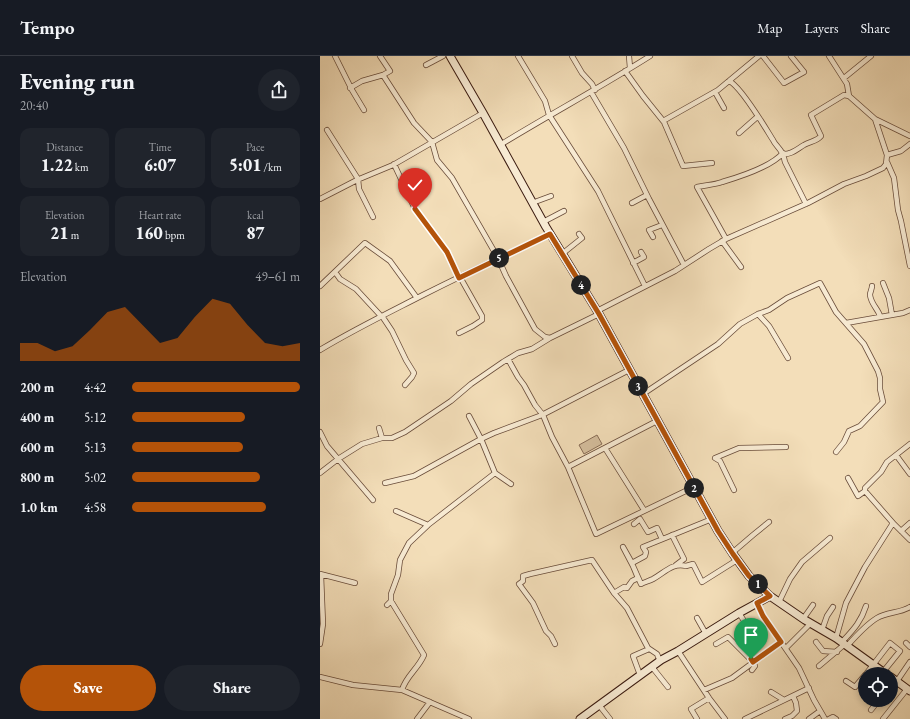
<!DOCTYPE html>
<html lang="en">
<head>
<meta charset="utf-8">
<style>
  body { margin:0; font-family:"EB Garamond",serif; background:#20242c; color:#f1f3f6; height:100vh; display:flex; flex-direction:column; font-size:15px; white-space:nowrap }
  * { box-sizing:border-box; margin:0 }
  p { font-size:13px; color:#9ea1a6 }
  .icon { flex:none; width:22px; height:22px; fill:none; stroke:currentColor; stroke-width:2; stroke-linecap:round; stroke-linejoin:round }
  .map { position:relative; flex:1; overflow:hidden }
  .side { display:flex; flex-direction:column; background:#171b24; width:320px }
  .side>* { flex:none }
  .fabs { position:absolute; left:538px; top:611px; display:grid; gap:8px }
  .fabs a { display:grid; place-items:center; width:40px; height:40px; border-radius:50%; background:#171b24; box-shadow:0 2px 6px #0003; font-size:20px }
  .pin { position:absolute; display:grid; place-items:center; width:34px; height:34px; color:#fff; margin:-41px -17px; border-radius:50% 50% 50% 0; rotate:-45deg; box-shadow:0 0 4px #0007 }
  .pin .icon { rotate:45deg }
  .km { position:absolute; width:20px; height:20px; margin:-10px; border-radius:50%; background:#222; color:#fff; font-size:11px; line-height:20px; text-align:center }
  .round { display:grid; place-items:center; flex:none; width:42px; height:42px; border-radius:21px; background:#20242c }
  .overview { display:flex; align-items:center; justify-content:space-between; height:68px; padding:0 20px }
  h1 { font-size:22px; font-weight:800; line-height:30px }
  .metrics { display:grid; grid-template-columns:repeat(3,1fr); gap:6px; height:68px; padding:4px 20px }
  .metrics div { display:grid; align-content:center; border-radius:10px; background:#20242c; text-align:center }
  .metrics b { font-size:17px; font-weight:800 }
  .metrics small { font-size:11px; font-weight:400 }
  .metrics p { font-size:11px }
  .chart { height:112px; padding:8px 20px }
  .chart p { display:flex; justify-content:space-between }
  .chart svg { width:100%; height:72px; margin-top:4px; fill:#b45309; opacity:.7 }
  .cta { display:flex; gap:8px; margin-top:auto; padding:8px 20px }
  .cta a { flex:1; height:46px; border-radius:24px; background:#b45309; color:#fff; font-size:16px; font-weight:800; line-height:46px; text-align:center }
  .cta a+a { background:#20242c; color:#f1f3f6 }
  ul { padding:0 20px; list-style:none; font-size:13px }
  li { display:grid; grid-template-columns:64px 48px 1fr; align-items:center; height:30px }
  li i { height:10px; border-radius:5px; background:#b45309 }
  header { display:flex; align-items:center; gap:24px; box-sizing:border-box; height:56px; padding:0 20px; background:#171b24; border-bottom:1px solid #363941 }
  header strong { font-size:19px }
  nav { display:flex; gap:22px; margin-inline-start:auto; font-size:14px }
  main { display:flex; flex:1; min-height:0 }
  .map>svg:first-child { display:block }
  .green { fill:#d4bd9c; stroke:#886c56 }
  .lines { fill:none; stroke-linecap:round; stroke-linejoin:round }
  .street-casing { stroke:#694c3a; stroke-width:6 }
  .secondary-casing { stroke:#3b1b10; stroke-width:9 }
  .street { stroke:#f7ead2; stroke-width:4.5 }
  .secondary { stroke:#f7ead2; stroke-width:7 }
  .route-casing { stroke:#fff; stroke-width:8 }
  .route { stroke:#b45309; stroke-width:5 }
</style>
</head>
<body>
<header>
<strong>Tempo</strong>
<nav><a>Map</a><a>Layers</a><a>Share</a></nav>
</header>
<main>
<section class="side">
<div class="overview"><div><h1>Evening run</h1><p>20:40</p></div><a class="round"><svg class="icon" aria-label="share" viewBox="0 0 24 24"><path d="M12 15V3M7 8l5-5 5 5M5 13v7h14v-7"/></svg></a></div>
<div class="metrics">
<div><p>Distance</p><b>1.22<small> km</small></b></div>
<div><p>Time</p><b>6:07</b></div>
<div><p>Pace</p><b>5:01<small> /km</small></b></div>
</div>
<div class="metrics">
<div><p>Elevation</p><b>21<small> m</small></b></div>
<div><p>Heart rate</p><b>160<small> bpm</small></b></div>
<div><p>kcal</p><b>87</b></div>
</div>
<div class="chart"><p><span>Elevation</span>49–61 m</p>
<svg viewBox="0 0 160 44" preserveAspectRatio="none"><path d="M0 44V33L10 33L20 38L30 35L40 25L50 14L60 11L70 22L80 33L90 30L100 17L110 6L120 9L130 22L140 33L150 35L160 33V44z"/></svg>
</div>
<ul>
<li><b>200 m</b>4:42<i style="width:100%"></i></li>
<li><b>400 m</b>5:12<i style="width:67%"></i></li>
<li><b>600 m</b>5:13<i style="width:66%"></i></li>
<li><b>800 m</b>5:02<i style="width:76%"></i></li>
<li><b>1.0 km</b>4:58<i style="width:80%"></i></li>
</ul>
<div class="cta"><a>Save</a><a>Share</a></div>
</section>
<div class="map">
<svg width="590" height="663" viewBox="0 0 590 663">
  <rect width="100%" height="100%" fill="#f3deb9"/>
  <filter id="stains"><feTurbulence type="fractalNoise" baseFrequency=".005" numOctaves="4"/><feColorMatrix values="0 0 0 0 .2 0 0 0 0 .09 0 0 0 0 .02 0 0 0 .5 -.17"/></filter>
  <radialGradient id="worn" r=".72"><stop offset=".6" stop-color="#630" stop-opacity="0"/><stop offset="1" stop-color="#630" stop-opacity=".3"/></radialGradient>
  <path class="green" d="M 277,379 L 282,388 L 264,398 L 259,389 Z"/>
  <g class="lines">
    <defs>
      <path id="street" d="M 15,0 L 32,34 L 44,54
        M 60,0 L 70,15 L 63,19 L 94,67 L 112,86 L 117,104 L 132,122 L 178,202 L 186,220 L 215,273 L 225,281 L 230,282
        M 198,0 L 225,45 L 229,59 L 278,135 L 325,230
        M 252,0 L 262,17 L 272,28 L 275,34
        M 309,0 L 310,12
        M 443,0 L 464,27 L 484,16 L 471,0
        M 106,9 L 123,0
        M 305,15 L 323,40 L 344,66 L 363,110 L 392,107
        M 524,22 L 551,0
        M 409,25 C 421,30 446,73 453,84 C 455,89 460,92 462,97 C 464,99 464,103 465,106 L 486,148
        M 30,32 L 42,25 L 63,19
        M 271,36 L 304,92 L 329,143 L 364,209
        M 395,36 L 404,52
        M 555,63 L 590,80
        M 343,65 L 398,34 L 439,0
        M 7,74 L 38,123 L 39,133 L 53,161
        M 419,77 L 436,62 L 439,62
        M 180,89 C 229,59 281,31 330,0
        M 463,98 C 471,99 477,93 484,89 C 490,85 496,86 501,80 L 491,59 L 524,39 L 529,40
        M 567,99 L 581,95 L 590,88
        M 567,106 L 574,122 L 578,154 L 581,165 L 590,210
        M 74,108 L 95,153 L 127,196 L 139,221
        M 0,143 L 37,124 L 73,109 L 163,57
        M 212,147 L 231,140
        M 312,147 L 327,139
        M 223,166 L 244,155
        M 333,181 L 329,174 L 342,169
        M 406,183 L 488,147 L 524,128 L 546,120 L 563,112 L 566,108 L 567,99 L 555,63 L 529,40 L 527,28 L 509,0
        M 402,185 L 421,211
        M 242,198 L 262,182 L 259,178
        M 313,207 L 324,201 L 321,196
        M 15,216 L 20,223 L 36,233 L 61,260
        M 563,227 L 569,242 L 572,259
        M 0,230 L 45,187 L 70,205 L 97,242
        M 552,230 C 552,233 550,236 550,239 C 551,248 558,253 560,260
        M 277,255 L 355,215 L 389,193 L 406,183 L 377,131 C 385,129 394,129 402,126 C 419,121 451,111 463,97
        M 438,258 L 449,270 L 468,302
        M 62,260 L 72,275 L 86,304 L 94,317 L 92,321 L 85,329
        M 526,267 L 583,257 L 590,254
        M 139,277 L 153,270 L 162,264 L 162,260 L 140,221
        M 0,294 C 33,274 68,257 103,239 C 145,218 187,198 230,178
        M 188,303 L 198,321 L 204,329 L 215,349 L 223,359 L 232,381 L 248,411 L 337,365
        M 323,338 L 398,288 L 420,268 L 438,258 L 449,254 L 467,242 L 500,227 L 516,256 L 544,288 L 558,315 L 560,322 L 560,333 L 563,346 L 540,370 L 529,375 L 524,386 L 516,396
        M 59,372 L 62,382
        M 0,376 L 7,390 L 53,444
        M 285,392 L 324,454
        M 576,399 L 590,418
        M 248,411 L 276,478 L 374,431
        M 0,417 L 18,403 L 42,388 L 62,382 L 72,382 L 85,376 L 131,345 L 151,328 L 183,306 L 198,297 L 212,293 L 230,282 L 279,258
        M 175,417 L 191,428
        M 528,422 L 538,440 L 545,435 L 545,432 L 561,416 L 567,406 L 590,388
        M 65,427 L 94,420 L 161,383 L 174,377 L 222,359 L 309,314
        M 414,434 L 400,405 L 395,402 L 419,392 L 466,391
        M 545,435 L 573,467
        M 76,455 L 108,469 L 175,417 L 161,383 L 149,360
        M 314,468 L 320,463 L 328,476 L 337,472 L 342,483
        M 581,475 L 590,467
        M 352,479 L 364,503 L 356,509
        M 412,497 L 433,479 L 449,466
        M 313,510 L 303,491 L 312,507 L 325,500 L 326,496 L 323,491 L 392,463
        M 0,518 L 35,527
        M 294,537 L 304,531 L 307,532 L 312,525 L 318,522 L 313,510 L 321,528 C 325,526 329,525 333,523 C 344,517 353,506 366,510 L 373,508 L 382,526 L 417,504
        M 459,546 L 470,523 L 482,506 L 510,482
        M 437,547 L 443,560 L 479,612 L 494,644 L 505,663
        M 67,549 L 71,545
        M 419,557 L 426,568
        M 377,562 L 386,578
        M 483,563 L 493,549
        M 502,574 L 507,560 L 513,551
        M 516,582 L 526,547 L 545,511 L 573,467 L 590,484
        M 496,586 L 503,595 L 517,596
        M 522,586 C 533,574 541,566 546,550
        M 586,587 L 590,591
        M 0,588 L 3,568 L 1,519
        M 235,588 L 231,580 L 226,575 L 213,547 L 199,528 L 203,525 L 203,520 L 210,518 L 272,504 L 294,537 L 307,552 L 328,592 L 337,598 L 340,605
        M 396,588 L 408,581 L 433,606 L 435,610 L 432,614
        M 527,590 C 535,581 547,568 557,562 C 567,556 580,557 590,551
        M 466,592 L 491,567
        M 358,595 L 389,642 L 405,663
        M 499,610 L 525,588
        M 332,611 L 348,631
        M 546,618 L 570,587 L 580,595 L 563,616
        M 320,619 L 313,600 L 329,593
        M 0,621 L 33,629 L 82,634 L 149,663
        M 526,625 L 535,631 L 545,619
        M 577,625 L 590,606
        M 82,634 C 86,620 98,613 104,599 L 71,545 L 71,538 L 78,519 L 80,504 L 89,487 L 108,469
        M 384,634 L 412,622 L 461,586
        M 451,636 L 464,644
        M 279,649 L 290,663
        M 551,654 L 559,644
        M 97,663 L 110,646
        M 377,663 L 371,653 L 389,642
        M 425,663 L 489,632
        M 465,663 L 472,660 L 477,655 L 476,647 L 473,640
        M 489,663 L 500,655
        M 509,663 L 513,661 L 516,663
        M 563,663 L 587,633"/>
      <path id="secondary" d="M 130,0 L 163,57 L 226,171 L 279,258 L 398,475 L 413,498 L 429,520 L 450,540 L 485,564 L 516,582 L 566,618
        M 571,621 L 590,635
        M 260,663 L 341,604 L 358,595 L 419,557 L 450,540"/>
    </defs>
    <use href="#street" class="street-casing"/>
    <use href="#secondary" class="secondary-casing"/>
    <use href="#street" class="street"/>
    <use href="#secondary" class="secondary"/>
  </g>
  <g class="lines">
    <defs>
      <path id="route" d="M 95,153 L 127,196 L 139,222 L 230,178 L 279,258 L 398,475 L 413,498 L 429,520 L 450,540 L 437,547 L 443,560 L 461,586 L 433,606 L 431,603"/>
    </defs>
    <use href="#route" class="route-casing"/>
    <use href="#route" class="route"/>
  </g>
  <rect width="100%" height="100%" filter="url(#stains)"/>
  <rect width="100%" height="100%" fill="url(#worn)"/>
</svg>
<div class="fabs">
<a><svg class="icon" aria-label="locate" viewBox="0 0 24 24"><circle cx="12" cy="12" r="6"/><path d="M12 2v4M12 18v4M2 12h4M18 12h4"/></svg></a>
</div>
<div class="pin" style="left:431px;top:603px;background:#1e9e55"><svg class="icon" aria-label="arrive" viewBox="0 0 24 24"><path d="M6 21V4h12l-3 4 3 4H6"/></svg></div>
<div class="pin" style="left:95px;top:153px;background:#d93025"><svg class="icon" aria-label="check" viewBox="0 0 24 24"><path d="M5 12l5 5 9-10"/></svg></div>
<b class="km" style="left:438px;top:528px">1</b>
<b class="km" style="left:374px;top:432px">2</b>
<b class="km" style="left:318px;top:330px">3</b>
<b class="km" style="left:261px;top:229px">4</b>
<b class="km" style="left:179px;top:202px">5</b>
</div>
</main>
</body>
</html>
